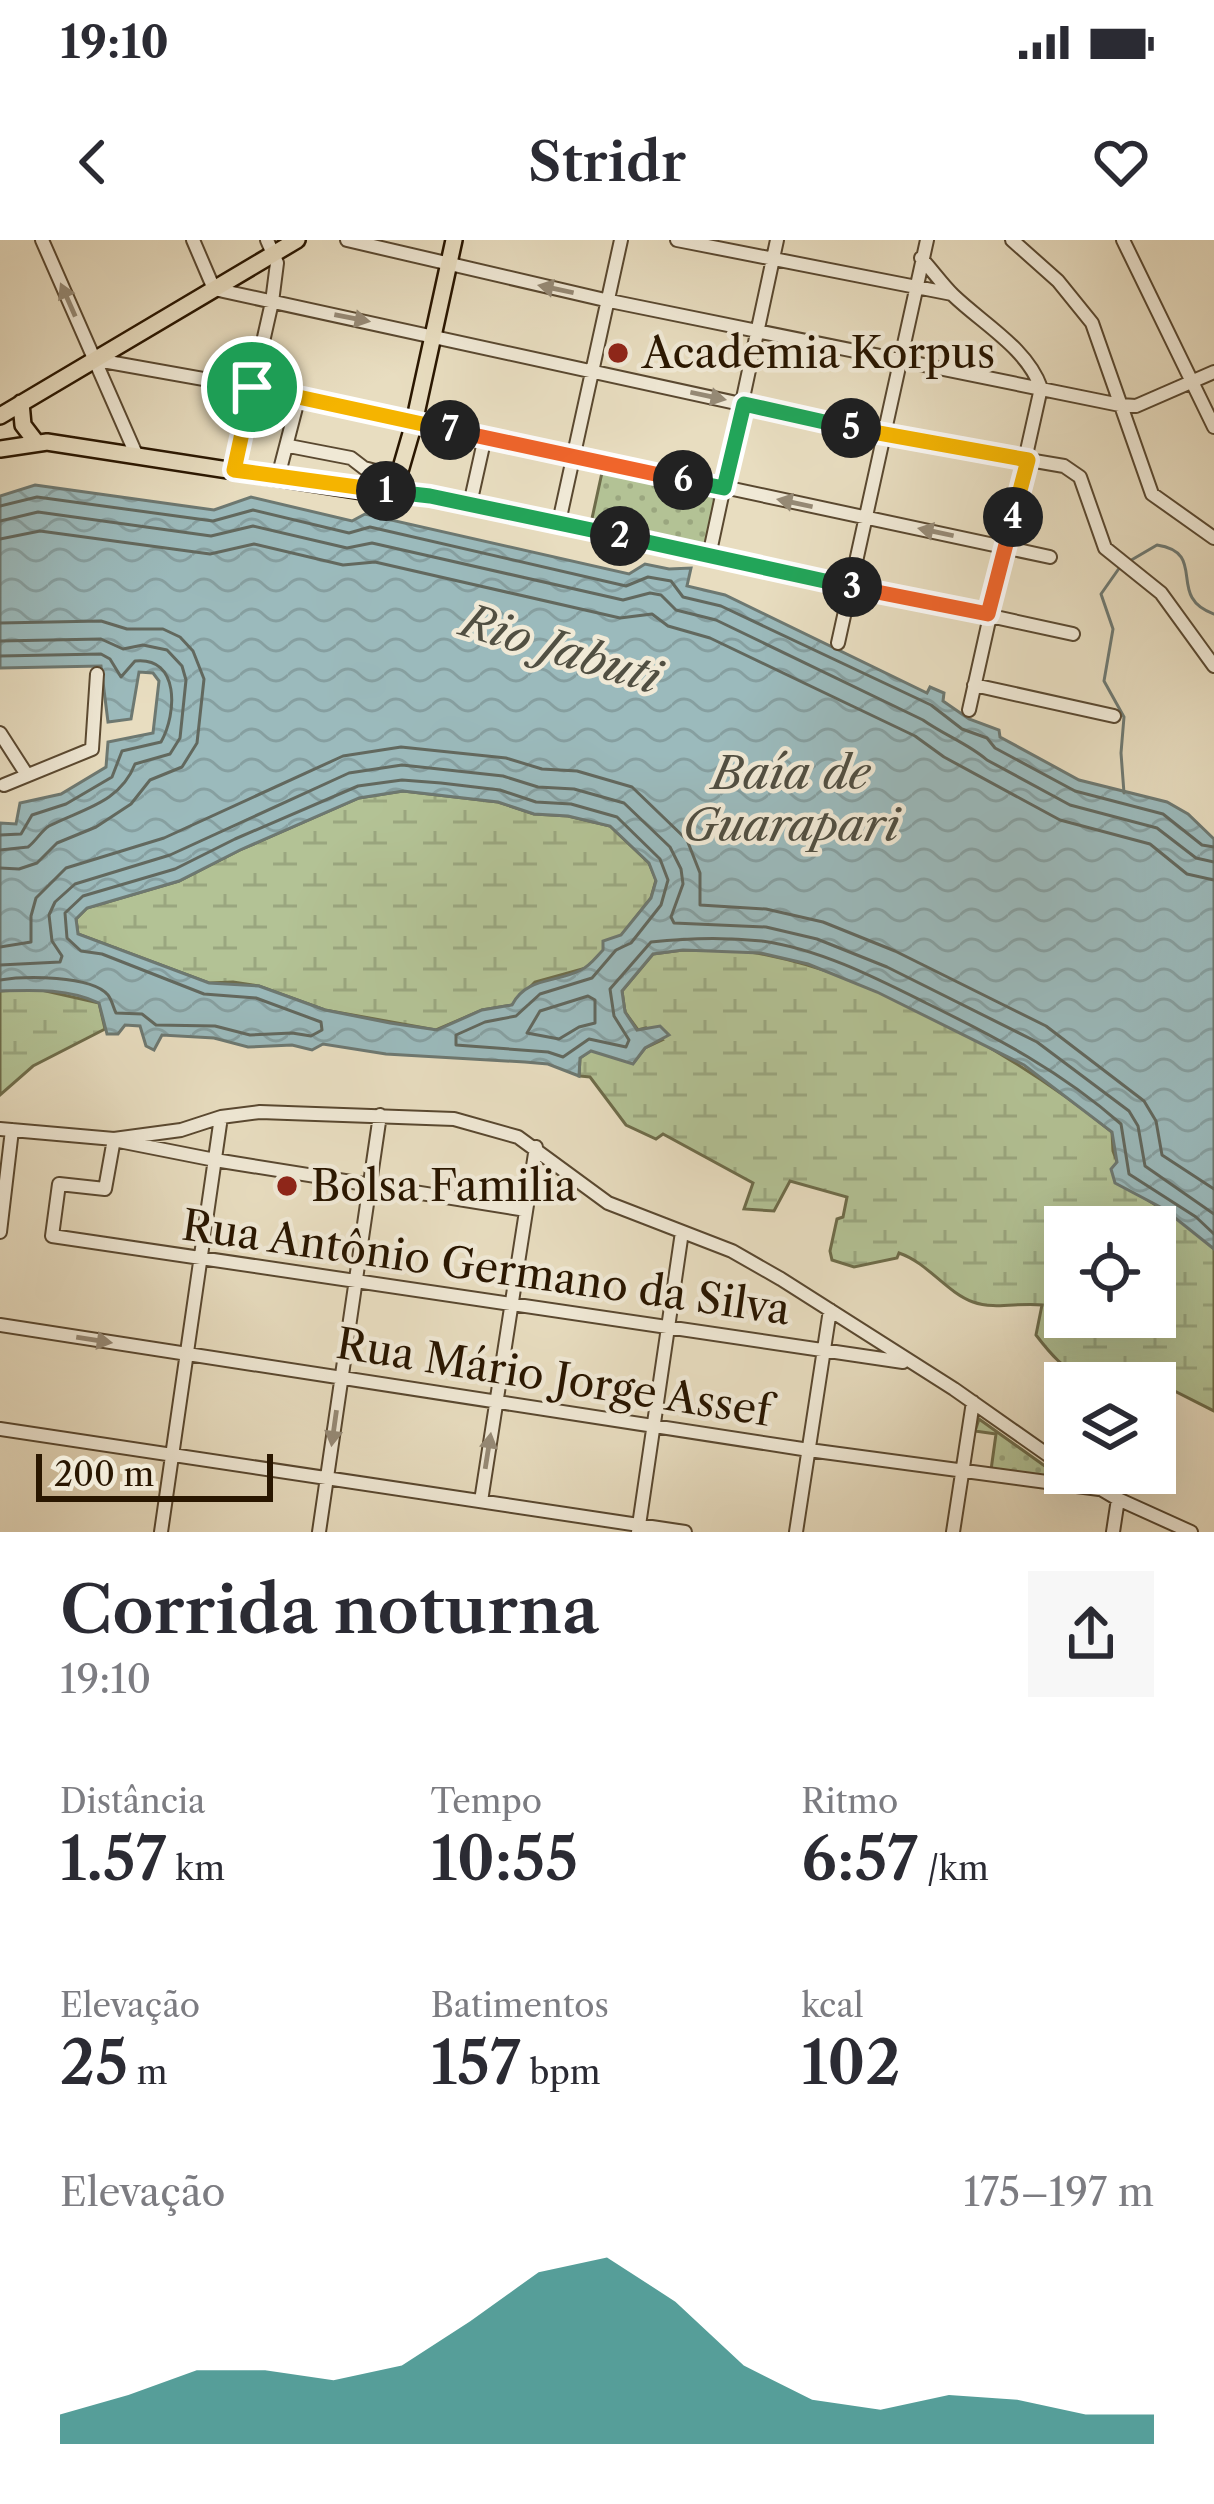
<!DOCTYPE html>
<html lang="pt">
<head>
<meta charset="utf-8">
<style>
  body { margin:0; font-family:"Libre Caslon Text",serif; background:#f7f7f7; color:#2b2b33; height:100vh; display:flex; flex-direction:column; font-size:45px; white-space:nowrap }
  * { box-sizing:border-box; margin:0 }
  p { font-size:39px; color:#7c7c81 }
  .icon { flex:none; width:66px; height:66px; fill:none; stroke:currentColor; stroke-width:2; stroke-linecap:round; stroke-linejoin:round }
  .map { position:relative; height:1292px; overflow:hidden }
  .panel { display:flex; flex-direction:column; background:#fff; flex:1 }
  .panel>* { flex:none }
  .buttons { position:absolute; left:1044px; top:966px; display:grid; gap:24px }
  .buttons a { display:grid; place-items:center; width:132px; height:132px; border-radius:0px; background:#fff; box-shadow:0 12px 48px #0002; font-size:60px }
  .scale { position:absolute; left:36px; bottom:30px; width:237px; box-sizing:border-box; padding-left:12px; border:6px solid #291600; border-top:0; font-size:33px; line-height:42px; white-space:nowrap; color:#291600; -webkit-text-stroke:9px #f0e9d6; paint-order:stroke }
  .pin { position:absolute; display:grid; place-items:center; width:102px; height:102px; color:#fff; margin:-51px; border:6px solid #fff; border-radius:50%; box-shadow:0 3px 12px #0007 }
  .km { position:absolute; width:60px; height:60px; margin:-30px; border-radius:50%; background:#222; color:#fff; font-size:33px; line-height:60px; text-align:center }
  .round { display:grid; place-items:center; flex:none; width:126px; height:126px; border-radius:0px; background:#f7f7f7 }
  .head { display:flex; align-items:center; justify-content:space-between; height:204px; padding:0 60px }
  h1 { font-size:66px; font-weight:600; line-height:90px }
  .metrics { display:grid; grid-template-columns:repeat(3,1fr); gap:18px; height:204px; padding:12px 60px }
  .metrics div { display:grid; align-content:center }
  .metrics b { font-size:60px; font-weight:600 }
  .metrics small { font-size:33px; font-weight:400 }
  .metrics p { font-size:33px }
  .chart { height:336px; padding:24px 60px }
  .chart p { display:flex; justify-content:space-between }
  .chart svg { width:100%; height:216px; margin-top:12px; fill:#0f766e; opacity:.7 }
  .status { display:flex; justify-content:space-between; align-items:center; height:84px; padding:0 60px; background:#fff; direction:ltr }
  .status svg { height:33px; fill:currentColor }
  header { display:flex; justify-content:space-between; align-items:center; height:156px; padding:0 60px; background:#fff; font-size:54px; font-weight:600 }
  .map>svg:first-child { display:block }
  .wetland { fill:url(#wetland-marsh); stroke:#6e6c4a; stroke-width:3; fill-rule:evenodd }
  .park { fill:url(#park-dots); stroke:#6e6c4a; stroke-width:3 }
  .water { fill:url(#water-waves); stroke:#6d7871; stroke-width:3; fill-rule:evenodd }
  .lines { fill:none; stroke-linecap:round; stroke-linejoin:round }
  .shore { stroke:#62685e; stroke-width:3 }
  .stream { stroke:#6d7871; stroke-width:3 }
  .minor-casing { stroke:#594830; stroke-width:16 }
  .major-casing { stroke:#291600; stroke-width:20 }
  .minor { stroke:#f0e9d6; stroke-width:12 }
  .major { stroke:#e8ddc0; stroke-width:15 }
  .oneway { fill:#968a76 }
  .split-1-casing { stroke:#fff; stroke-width:24 }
  .split-2-casing { stroke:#fff; stroke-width:24 }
  .split-3-casing { stroke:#fff; stroke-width:24 }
  .split-4-casing { stroke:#fff; stroke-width:24 }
  .split-5-casing { stroke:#fff; stroke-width:24 }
  .split-6-casing { stroke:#fff; stroke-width:24 }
  .split-7-casing { stroke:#fff; stroke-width:24 }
  .split-8-casing { stroke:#fff; stroke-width:24 }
  .split-1 { stroke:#f5b400; stroke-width:15 }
  .split-2 { stroke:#22a559; stroke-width:15 }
  .split-3 { stroke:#22a559; stroke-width:15 }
  .split-4 { stroke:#f0652b; stroke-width:15 }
  .split-5 { stroke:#f5b400; stroke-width:15 }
  .split-6 { stroke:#22a559; stroke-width:15 }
  .split-7 { stroke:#f0652b; stroke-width:15 }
  .split-8 { stroke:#f5b400; stroke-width:15 }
  .poi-dot { fill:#8f2418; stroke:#f0e9d6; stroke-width:4.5 }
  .labels { text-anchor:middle; stroke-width:9; stroke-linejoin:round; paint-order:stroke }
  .poi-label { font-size:42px; fill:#291600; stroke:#f0e9d6; text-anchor:start }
  .street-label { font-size:42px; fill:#291600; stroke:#f0e9d6 }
  .water-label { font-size:45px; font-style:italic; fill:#514f42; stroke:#f0e9d6 }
</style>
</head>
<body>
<div class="status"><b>19:10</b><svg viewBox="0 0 49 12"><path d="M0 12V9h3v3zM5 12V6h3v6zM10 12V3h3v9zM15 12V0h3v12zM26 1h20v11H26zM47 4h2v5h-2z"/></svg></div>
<header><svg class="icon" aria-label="back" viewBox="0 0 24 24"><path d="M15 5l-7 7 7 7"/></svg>Stridr<svg class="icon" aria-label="heart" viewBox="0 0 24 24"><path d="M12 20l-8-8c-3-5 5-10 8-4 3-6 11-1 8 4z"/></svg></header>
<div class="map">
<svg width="1214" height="1292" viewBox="0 0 1214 1292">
  <defs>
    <pattern id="wetland-marsh" width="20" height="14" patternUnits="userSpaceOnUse" patternTransform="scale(3)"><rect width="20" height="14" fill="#b3c295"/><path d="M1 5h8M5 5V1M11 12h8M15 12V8" fill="none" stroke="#9aa67f"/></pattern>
    <pattern id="park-dots" width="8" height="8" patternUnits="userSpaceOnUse" patternTransform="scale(3)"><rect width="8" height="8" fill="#b3c295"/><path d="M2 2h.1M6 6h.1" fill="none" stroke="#9aa67f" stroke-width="1.8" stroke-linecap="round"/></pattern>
    <pattern id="water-waves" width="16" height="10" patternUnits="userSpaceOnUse" patternTransform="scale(3)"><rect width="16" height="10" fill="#9bbabc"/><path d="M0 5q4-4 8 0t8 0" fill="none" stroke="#869fa0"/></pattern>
  </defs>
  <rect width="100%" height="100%" fill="#e8ddc0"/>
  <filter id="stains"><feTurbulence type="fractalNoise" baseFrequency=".00167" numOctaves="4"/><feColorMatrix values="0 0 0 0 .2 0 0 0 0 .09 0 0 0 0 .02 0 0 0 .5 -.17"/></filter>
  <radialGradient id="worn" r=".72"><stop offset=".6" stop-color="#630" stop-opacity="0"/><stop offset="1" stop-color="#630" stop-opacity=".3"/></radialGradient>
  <path class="wetland" d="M 403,551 L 498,562 L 534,574 L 568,576 L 610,586 L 649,623 L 656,640 L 651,658 L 621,696 L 586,728 L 535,742 L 512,765 L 482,770 L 436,790 L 325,770 L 259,746 L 233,742 L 209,743 L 78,694 L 76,679 L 87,668 L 179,641 L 240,610 L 359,558 Z
    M 683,710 C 711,711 740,709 767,715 C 882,738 1022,819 1112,892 L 1113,911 L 1126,946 L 1190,987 L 1214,1009 L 1214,1171 L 1137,1132 C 1085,1146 1068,1137 1036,1095 L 1042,1065 C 1019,1062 995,1070 973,1062 C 946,1052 928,1023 899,1013 L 897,1018 L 854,1027 L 832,1020 L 830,1011 L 837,979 L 843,977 L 847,957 L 790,941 L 774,971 L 744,969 L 753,943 L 663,894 L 656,899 L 626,885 L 590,837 L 579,836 L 580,818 L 591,810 L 633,823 L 645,808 L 662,800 L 646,788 L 638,790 L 625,772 L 622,751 L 653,714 ZM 1065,987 L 1155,987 L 1155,1077 L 1065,1077 Z
    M 37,749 L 99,763 L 105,789 L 33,826 L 0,855 L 0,751 Z"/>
  <path class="park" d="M 603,228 L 718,253 L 706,307 L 591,283 Z
    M 979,1179 L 1063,1239 L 991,1230 L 996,1194 L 975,1191 Z"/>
  <path class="water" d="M 35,245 L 214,270 L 251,257 L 352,281 L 365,274 L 629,334 L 645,324 L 669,329 L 691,328 L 687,346 L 725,355 L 927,453 L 930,447 L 944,453 L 943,461 L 969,479 L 999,490 L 1000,497 L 1079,540 L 1167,562 L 1188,574 L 1214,599 L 1214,1009 L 1164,969 L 1115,943 L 1111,929 L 1117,922 L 1112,892 L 1024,825 L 877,752 L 808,724 L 761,713 L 683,710 L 653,714 L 622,751 L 625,772 L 637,790 L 660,786 L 669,795 L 645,808 L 633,824 L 591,811 L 580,818 L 579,836 L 548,824 L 525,822 L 386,814 L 323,804 L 312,810 L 292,805 L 248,807 L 214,798 L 162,795 L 154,810 L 146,806 L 140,786 L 125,785 L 118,794 L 107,794 L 99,763 C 67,748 33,750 0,751 L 0,583 L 16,584 L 20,563 L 61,554 L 106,527 L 108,502 L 153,493 L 159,441 L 153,433 L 139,432 L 131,479 L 108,482 L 101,426 L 0,428 L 0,256 ZM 403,551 L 498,562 L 534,574 L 568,576 L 610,586 L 649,623 L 656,641 L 651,658 L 621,695 L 603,701 L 603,710 C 596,717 590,726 581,730 C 556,743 526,737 512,765 L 482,770 L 437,790 L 390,783 L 325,770 L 259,746 L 209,743 L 78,694 L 76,679 L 87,668 L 179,641 L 240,610 L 359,558 Z"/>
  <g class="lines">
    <path class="shore" d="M 0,266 L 37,257 L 213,281 L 253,270 L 349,293 L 370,287 L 626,346 L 648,337 L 671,341 L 683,357 L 721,366 L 931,465 L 962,489 L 987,498 L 995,508 L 1075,551 L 1163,574 L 1202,605 L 1214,607
      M 0,281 L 38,272 L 211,296 L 253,286 L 347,308 L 372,303 L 623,360 L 650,353 L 661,355 L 676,370 L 716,380 L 923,480 C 944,495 969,504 987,520 L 1070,565 L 1157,588 L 1196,618 L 1214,622
      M 0,299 L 40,291 L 210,314 L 254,304 L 343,325 L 375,322 L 620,378 L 652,374 L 668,386 L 710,398 L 915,496 L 944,517 L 1060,580 L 1150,604 L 1187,634 L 1214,640
      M 0,383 L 101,381 L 127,389 L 163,389 L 180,397 L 193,411 L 204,439 L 197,503 L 182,527 L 150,540 L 131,564 L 96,587 L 57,603 L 37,623 L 19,629 L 0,628
      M 0,401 L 101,399 L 123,409 L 143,405 L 167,410 L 182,426 L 186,440 L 180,498 L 170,514 L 135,524 C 120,563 82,569 49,586 C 41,591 36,601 28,607 L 0,610
      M 0,416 L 101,414 L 110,419 L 121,437 L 135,421 C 180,416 177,474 161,502 L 122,511 L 112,537 L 66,564 L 32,575 L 21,594 L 0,595
      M 0,707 L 31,702 L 31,676 L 36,658 L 66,628 L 164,598 L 343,516 L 401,507 L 506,518 L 542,529 L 577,531 L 632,547 L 687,600 L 700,633 L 700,665 L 766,669 L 823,682 L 895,711 L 1046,786 L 1144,861 L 1156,881 L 1162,915 L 1214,949
      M 0,725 L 60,722 L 62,716 L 52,701 L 49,675 L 55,662 L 75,644 L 170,615 L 349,533 L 402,525 L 503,536 L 538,547 L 574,549 L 624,563 L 670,607 L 681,629 L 683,644 L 671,677 L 674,683 L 766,687 L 817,699 L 887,727 L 1037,802 L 1129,871 L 1138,886 L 1145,926 L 1214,974
      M 0,740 C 24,736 91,735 108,755 C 112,760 113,767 116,773 L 142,774 L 156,785 L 215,786 L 250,795 L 292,793 L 311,796 L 322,790 L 321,782 L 256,758 L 204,754 L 102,714 L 81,711 L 67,698 L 65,673 L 83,656 L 175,629 L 235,599 L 358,546 L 402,540 L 441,543 L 500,550 L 536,562 L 571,564 L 617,577 L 660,619 L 668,640 L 661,665 L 631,703 L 616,710 L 592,738 L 540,754 L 516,776 L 485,782 L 456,795 L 456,805 L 548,812 L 563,817 L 589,799 L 626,807 L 629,800 L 614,776 L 610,749 L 651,702 C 687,698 725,697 762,701 C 819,709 874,737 926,763 C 996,797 1062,832 1121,884 L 1129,934 L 1196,977 L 1214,994
      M 588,756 L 595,760 L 595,783 L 579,787 L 559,799 L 527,793 L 540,771 Z"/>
    <path class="stream" d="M 1128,322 L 1157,305 C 1209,313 1165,357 1214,374
      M 1120,327 L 1101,354 L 1113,389 L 1104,441 L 1124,477 L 1121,513 L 1124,553"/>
    <defs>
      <path id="minor" d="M 42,0 L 136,214
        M 193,0 L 214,49 L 883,195 L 1064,226 L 1080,237 L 1105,308 L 1161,353 L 1214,426
        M 347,0 L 605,60 L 1120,165 L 1136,166 L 1214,132
        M 677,0 L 952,54
        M 1012,0 L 1058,41 L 1092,83 L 1152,254 L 1214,298
        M 1123,0 L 1214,187
        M 921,18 C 932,30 942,44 953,55 C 983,84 1027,108 1041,148
        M 97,120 L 299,156 L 1050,317
        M 289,206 L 351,218 L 364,228 L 391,235
        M 234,230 L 272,62 L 277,23 L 267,0
        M 278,237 L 299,156
        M 394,252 L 559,282 L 1073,394
        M 470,264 L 485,197
        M 559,282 L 621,0
        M 709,316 L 777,0
        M 838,403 L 927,0
        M 974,445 L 1114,476
        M 969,470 L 1041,148
        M 0,493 L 27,535
        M 4,545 L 92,509 L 97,434
        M 0,889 L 114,899 L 181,890 L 221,877 L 260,872 L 454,879 L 518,897 L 608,963 L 732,1011 L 781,1039 L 954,1149 L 1065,1227
        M 114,899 L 105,949 L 59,944 L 52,996 L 903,1122
        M 119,901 L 215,920 L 526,970
        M 0,992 L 12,890
        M 0,1085 L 809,1210 L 1099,1249
        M 0,1189 L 685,1292
        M 1074,1233 L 1118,1259 L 1191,1292
        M 481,1261 L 536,907
        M 161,1292 L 221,877
        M 319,1292 L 380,875
        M 638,1292 L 682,992
        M 796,1292 L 830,1070
        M 953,1292 L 973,1162
        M 1113,1292 L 1118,1259"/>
      <path id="major" d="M 21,163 L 23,185 L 36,202
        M 0,176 L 297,0
        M 0,209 L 47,202 L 363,251 L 394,252 L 414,183 L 454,0"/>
    </defs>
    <use href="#minor" class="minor-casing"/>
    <use href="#major" class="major-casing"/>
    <use href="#minor" class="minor"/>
    <use href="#major" class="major"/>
  </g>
  <defs><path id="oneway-solid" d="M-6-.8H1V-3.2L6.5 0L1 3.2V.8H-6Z" transform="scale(3)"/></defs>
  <g class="oneway">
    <use href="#oneway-solid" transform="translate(556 49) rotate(-168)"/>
    <use href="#oneway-solid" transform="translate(68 60) rotate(-114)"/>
    <use href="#oneway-solid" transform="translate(352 78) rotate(11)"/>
    <use href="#oneway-solid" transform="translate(708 156) rotate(12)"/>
    <use href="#oneway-solid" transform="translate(795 263) rotate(-168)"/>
    <use href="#oneway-solid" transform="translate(936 292) rotate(-168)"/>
    <use href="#oneway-solid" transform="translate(94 1100) rotate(9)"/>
    <use href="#oneway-solid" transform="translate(334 1188) rotate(98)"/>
    <use href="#oneway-solid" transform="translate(488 1211) rotate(-81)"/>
  </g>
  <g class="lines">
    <defs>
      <path id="split-1" d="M 252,147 L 234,230 L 386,251"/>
      <path id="split-2" d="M 386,251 L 430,256 L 620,296"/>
      <path id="split-3" d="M 620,296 L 852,347"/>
      <path id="split-4" d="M 852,347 L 988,374 L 1013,277"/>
      <path id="split-5" d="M 851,188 L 1028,220 L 1013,277"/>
      <path id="split-6" d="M 683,240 L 724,248 L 744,164 L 851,188"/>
      <path id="split-7" d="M 450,190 L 683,240"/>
      <path id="split-8" d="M 252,147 L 450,190"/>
    </defs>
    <use href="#split-1" class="split-1-casing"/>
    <use href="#split-2" class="split-2-casing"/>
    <use href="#split-3" class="split-3-casing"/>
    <use href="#split-4" class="split-4-casing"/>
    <use href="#split-5" class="split-5-casing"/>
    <use href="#split-6" class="split-6-casing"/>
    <use href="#split-7" class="split-7-casing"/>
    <use href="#split-8" class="split-8-casing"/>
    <use href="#split-1" class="split-1"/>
    <use href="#split-2" class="split-2"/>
    <use href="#split-3" class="split-3"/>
    <use href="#split-4" class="split-4"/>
    <use href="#split-5" class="split-5"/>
    <use href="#split-6" class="split-6"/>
    <use href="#split-7" class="split-7"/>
    <use href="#split-8" class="split-8"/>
  </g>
  <g class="poi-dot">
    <circle cx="618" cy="113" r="12"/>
    <circle cx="287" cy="946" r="12"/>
  </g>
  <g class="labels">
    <g class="poi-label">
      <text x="642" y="128">Academia Korpus</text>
      <text x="311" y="961">Bolsa Familia</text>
    </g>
    <g class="street-label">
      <text transform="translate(486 1027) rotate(8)" y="15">Rua Antônio Germano da Silva</text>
      <text transform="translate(554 1137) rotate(9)" y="15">Rua Mário Jorge Assef</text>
    </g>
    <g class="water-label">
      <text transform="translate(561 409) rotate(17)" y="16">Rio Jabuti</text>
      <text x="791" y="549">Baía de<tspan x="791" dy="52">Guarapari</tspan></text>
    </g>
  </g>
  <rect width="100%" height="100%" filter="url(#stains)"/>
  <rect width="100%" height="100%" fill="url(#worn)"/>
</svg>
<div class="buttons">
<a><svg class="icon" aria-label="locate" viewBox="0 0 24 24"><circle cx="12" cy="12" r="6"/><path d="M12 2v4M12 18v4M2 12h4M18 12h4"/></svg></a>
<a><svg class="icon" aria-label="layers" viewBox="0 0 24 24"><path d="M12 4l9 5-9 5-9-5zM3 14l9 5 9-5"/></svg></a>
</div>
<div class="scale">200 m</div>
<div class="pin" style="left:252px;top:147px;background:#1e9e55"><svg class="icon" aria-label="arrive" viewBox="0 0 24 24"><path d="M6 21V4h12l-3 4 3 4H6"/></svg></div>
<b class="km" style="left:386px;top:251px">1</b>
<b class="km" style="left:620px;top:296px">2</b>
<b class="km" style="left:852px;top:347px">3</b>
<b class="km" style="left:1013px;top:277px">4</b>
<b class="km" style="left:851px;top:188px">5</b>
<b class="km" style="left:683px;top:240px">6</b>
<b class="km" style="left:450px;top:190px">7</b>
</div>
<section class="panel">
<div class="head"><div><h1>Corrida noturna</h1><p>19:10</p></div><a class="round"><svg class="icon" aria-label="share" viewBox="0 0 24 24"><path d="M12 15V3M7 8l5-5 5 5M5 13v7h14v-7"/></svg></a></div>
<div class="metrics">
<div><p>Distância</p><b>1.57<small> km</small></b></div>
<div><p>Tempo</p><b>10:55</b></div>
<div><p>Ritmo</p><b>6:57<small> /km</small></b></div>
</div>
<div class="metrics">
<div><p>Elevação</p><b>25<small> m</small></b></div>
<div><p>Batimentos</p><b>157<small> bpm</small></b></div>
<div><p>kcal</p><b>102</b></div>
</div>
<div class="chart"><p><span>Elevação</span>175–197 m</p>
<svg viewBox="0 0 160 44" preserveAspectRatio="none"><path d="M0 44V38L10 34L20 29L30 29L40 31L50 28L60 19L70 9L80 6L90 15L100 28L110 35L120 37L130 34L140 35L150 38L160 38V44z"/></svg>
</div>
</section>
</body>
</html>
